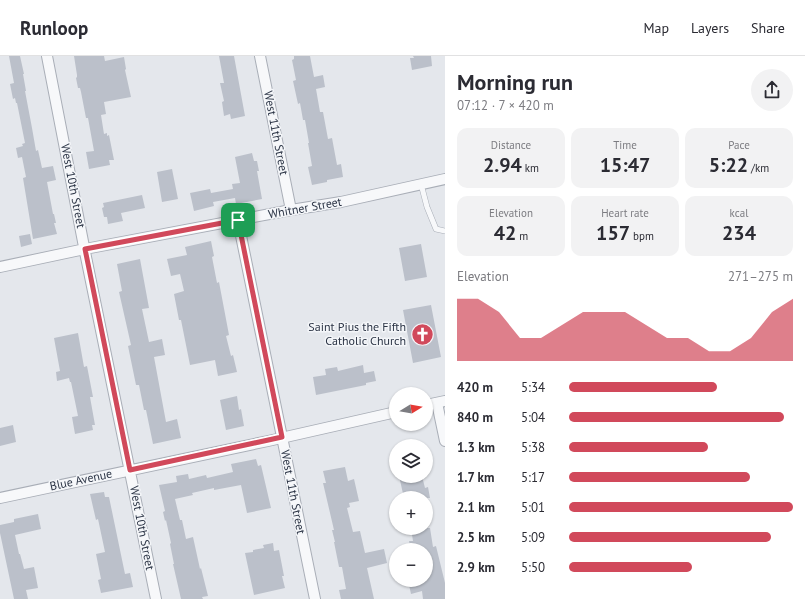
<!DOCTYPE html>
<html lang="en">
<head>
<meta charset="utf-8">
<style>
  body { margin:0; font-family:"PT Sans",sans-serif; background:#f2f2f3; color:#2b2b33; height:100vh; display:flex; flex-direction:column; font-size:15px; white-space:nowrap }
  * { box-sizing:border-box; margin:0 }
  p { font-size:13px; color:#7c7c81 }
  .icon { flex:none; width:22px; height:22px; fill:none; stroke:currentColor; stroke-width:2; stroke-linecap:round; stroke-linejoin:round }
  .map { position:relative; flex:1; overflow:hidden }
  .side { display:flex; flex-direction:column; background:#fff; width:360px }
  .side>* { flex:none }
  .needle { width:26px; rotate:79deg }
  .controls { position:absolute; left:389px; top:331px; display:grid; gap:8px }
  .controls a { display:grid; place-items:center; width:44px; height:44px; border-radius:50%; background:#fff; box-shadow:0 1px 3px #0004; font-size:20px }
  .pin { position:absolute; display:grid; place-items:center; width:34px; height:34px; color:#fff; margin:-17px; border-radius:8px; box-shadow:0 2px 6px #0006 }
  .round { display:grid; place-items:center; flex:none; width:42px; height:42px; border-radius:21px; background:#f2f2f3 }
  .summary { display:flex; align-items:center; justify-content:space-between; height:68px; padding:0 12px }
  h1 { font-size:22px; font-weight:700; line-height:30px }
  .figures { display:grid; grid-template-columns:repeat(3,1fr); gap:6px; height:68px; padding:4px 12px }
  .figures div { display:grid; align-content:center; border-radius:10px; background:#f2f2f3; text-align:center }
  .figures b { font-size:20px; font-weight:700 }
  .figures small { font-size:11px; font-weight:400 }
  .figures p { font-size:11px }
  .chart { height:112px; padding:8px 12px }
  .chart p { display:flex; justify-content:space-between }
  .chart svg { width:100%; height:72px; margin-top:4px; fill:#d1495b; opacity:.7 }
  ul { padding:0 12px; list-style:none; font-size:13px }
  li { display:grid; grid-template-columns:64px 48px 1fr; align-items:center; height:30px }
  li i { height:10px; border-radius:5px; background:#d1495b }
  header { display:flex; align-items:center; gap:24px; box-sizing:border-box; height:56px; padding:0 20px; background:#fff; border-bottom:1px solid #e1e1e2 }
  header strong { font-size:19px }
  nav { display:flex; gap:22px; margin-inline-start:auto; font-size:14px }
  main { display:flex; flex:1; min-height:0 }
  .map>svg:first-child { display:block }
  .building { fill:#bbc0ca }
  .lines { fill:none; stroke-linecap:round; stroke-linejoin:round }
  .lane-casing { stroke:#a9aeb7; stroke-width:6 }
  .street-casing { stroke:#a9aeb7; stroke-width:12 }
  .lane { stroke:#f7f8fa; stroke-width:5 }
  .street { stroke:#f7f8fa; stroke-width:10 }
  .route-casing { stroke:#fff; stroke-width:8 }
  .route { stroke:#d1495b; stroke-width:5 }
  .labels { text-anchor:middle; stroke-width:3; stroke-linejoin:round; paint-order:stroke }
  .street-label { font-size:12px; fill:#2b3445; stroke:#f4f6f9 }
  .poi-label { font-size:12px; fill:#2b3445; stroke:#f4f6f9; text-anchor:end }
</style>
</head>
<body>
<header>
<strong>Runloop</strong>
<nav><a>Map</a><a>Layers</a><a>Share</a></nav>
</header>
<main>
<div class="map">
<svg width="445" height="543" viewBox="0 0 445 543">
  <rect width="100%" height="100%" fill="#e4e7ec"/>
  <path class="building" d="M 9,0 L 20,0 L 24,18 L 23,18 L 26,35 L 25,35 L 32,72 L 36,95 L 38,94 L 42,112 L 53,110 L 56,124 L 47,126 L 53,158 L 54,158 L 56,167 L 54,167 L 57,178 L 33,183 L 23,122 L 26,121 L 22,101 L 18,102 L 16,92 L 23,90 L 22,88 L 25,87 L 17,47 L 16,47 L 15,42 L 13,43 L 10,28 L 14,27 Z
    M 74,0 L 104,0 L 105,5 L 124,1 L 126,13 L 125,14 L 131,41 L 104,46 L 106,58 L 101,59 L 104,78 L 107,77 L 107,80 L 109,79 L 114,104 L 109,104 L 110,109 L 89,113 L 86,96 L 94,95 L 88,62 L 86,62 L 81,36 L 80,32 L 78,32 L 76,22 L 77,21 L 77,19 Z
    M 219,0 L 234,0 L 245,60 L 231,63 L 230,58 L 224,60 L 222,46 L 224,45 L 220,27 L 224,27 Z
    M 294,0 L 310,0 L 314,21 L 323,19 L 325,31 L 316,33 L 320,56 L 323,56 L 328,83 L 332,82 L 337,109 L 341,108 L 343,121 L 327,124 L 327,126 L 312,129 L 308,111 L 312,110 L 308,87 L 309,87 L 305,64 L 303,64 L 300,47 L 298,48 L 293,25 L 296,24 L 292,4 L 294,3 Z
    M 413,0 L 431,0 L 432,10 L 412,14 L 410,2 L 414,2 Z
    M 252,97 L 254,105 L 257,105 L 259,115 L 257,115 L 262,143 L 236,148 L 235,142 L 213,146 L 214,150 L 194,155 L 190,137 L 210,133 L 211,137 L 233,133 L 232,128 L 240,127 L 235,101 Z
    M 172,113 L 178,143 L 162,146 L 157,116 Z
    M 142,139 L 145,152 L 121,157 L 123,165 L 108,168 L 107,161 L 104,161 L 102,152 L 104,151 L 103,147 Z
    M 30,178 L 32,188 L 21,191 L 19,180 Z
    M 211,185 L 214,200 L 212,201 L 217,227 L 219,226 L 229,279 L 226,280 L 231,300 L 233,299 L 237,316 L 218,320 L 215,304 L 190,309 L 181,264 L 179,264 L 174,238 L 184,235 L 180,218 L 171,220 L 167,203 L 187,199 L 185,191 Z
    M 421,188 L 427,221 L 405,225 L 399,192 Z
    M 140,203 L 149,252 L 142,253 L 149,286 L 162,283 L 165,299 L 154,301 L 166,366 L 177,363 L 181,382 L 153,388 L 146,354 L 144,354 L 139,329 L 136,329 L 128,290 L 131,289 L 119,236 L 122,235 L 117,208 Z
    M 431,249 L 441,301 L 413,307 L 403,254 Z
    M 78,277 L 84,311 L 87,310 L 93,341 L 90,341 L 95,369 L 92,369 L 93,374 L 75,378 L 72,361 L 78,360 L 71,326 L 70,326 L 69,322 L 57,325 L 56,316 L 60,315 L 54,282 Z
    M 363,309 L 364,317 L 374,315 L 376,325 L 366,327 L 366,329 L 316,339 L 313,321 L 326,319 L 325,313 L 337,311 L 338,315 Z
    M 237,340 L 239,354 L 241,353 L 244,370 L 226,374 L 220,344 Z
    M 13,369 L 16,386 L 0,390 L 0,372 Z
    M 256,403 L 258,410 L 261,409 L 271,452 L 247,457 L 241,429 L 214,434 L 214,432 L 192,437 L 193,439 L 175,443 L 180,464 L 182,464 L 186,483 L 193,481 L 200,513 L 201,512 L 208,540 L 202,541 L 203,543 L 181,543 L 173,508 L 174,508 L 170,488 L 171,487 L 166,464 L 165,465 L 163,456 L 165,455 L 159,429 L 177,426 L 176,420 L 188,418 L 189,423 L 206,419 L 207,422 L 233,416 L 231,408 Z
    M 345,411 L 348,425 L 354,423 L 359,445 L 349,447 L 350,451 L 347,452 L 353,476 L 360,475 L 365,497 L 384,493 L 387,507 L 367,512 L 374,543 L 341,543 L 339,534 L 346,533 L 342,511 L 339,511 L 334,486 L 335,486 L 332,474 L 334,474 L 323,427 L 326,427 L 323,415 Z
    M 399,420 L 422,420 L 425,432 L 428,431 L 430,442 L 404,442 Z
    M 104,436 L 105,441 L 109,441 L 125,518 L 130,517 L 133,531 L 101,537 L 98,524 L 101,523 L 96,498 L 105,496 L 98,463 L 96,464 L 90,438 Z
    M 38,458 L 41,473 L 15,479 L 19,498 L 20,498 L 24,513 L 34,511 L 38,532 L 26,534 L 28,543 L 14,543 L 0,477 L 0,469 L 14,466 L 14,463 Z
    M 411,472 L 430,472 L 433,491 L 436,490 L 445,527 L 445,543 L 423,543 L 422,535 L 411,538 L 408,524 L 426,524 L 426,494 L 411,494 L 409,485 L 413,485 Z
    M 273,487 L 274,495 L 279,494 L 284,520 L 282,520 L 285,532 L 254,539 L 245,497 L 253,496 L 253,494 L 264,492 L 263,489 Z"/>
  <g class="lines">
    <defs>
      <path id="lane" d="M 421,128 L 427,151 L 436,173 L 445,175"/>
      <path id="street" d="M 47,0 L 86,201 L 156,543
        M 260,0 L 291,154
        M 238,165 L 315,543
        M 0,211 L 85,193 L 291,154 L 341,146 L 445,123
        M 437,347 L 445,385
        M 426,349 L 445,345
        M 0,442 L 268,385 L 396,356"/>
    </defs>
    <use href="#lane" class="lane-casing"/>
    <use href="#street" class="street-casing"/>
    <use href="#lane" class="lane"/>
    <use href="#street" class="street"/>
  </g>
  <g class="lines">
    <defs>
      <path id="route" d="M 238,164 L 282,381 L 130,414 L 85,193 Z"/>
    </defs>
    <use href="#route" class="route-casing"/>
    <use href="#route" class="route"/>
  </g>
  <defs>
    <symbol id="church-disc" viewBox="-11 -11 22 22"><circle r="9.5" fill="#d1495b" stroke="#f4f6f9"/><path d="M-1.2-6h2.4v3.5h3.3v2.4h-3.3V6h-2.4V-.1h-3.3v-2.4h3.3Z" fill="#fff"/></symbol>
  </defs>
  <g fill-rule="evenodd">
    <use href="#church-disc" x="410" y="266" width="25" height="25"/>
  </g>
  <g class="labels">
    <g class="street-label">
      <text transform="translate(276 77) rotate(79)" y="4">West 11th Street</text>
      <text transform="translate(73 130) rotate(79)" y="4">West 10th Street</text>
      <text transform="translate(305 152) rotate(-10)" y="4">Whitner Street</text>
      <text transform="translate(81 424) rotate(-12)" y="4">Blue Avenue</text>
      <text transform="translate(293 436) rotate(79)" y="4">West 11th Street</text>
      <text transform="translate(142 472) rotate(79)" y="4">West 10th Street</text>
    </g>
    <g class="poi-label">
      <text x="406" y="275">Saint Pius the Fifth<tspan x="406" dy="14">Catholic Church</tspan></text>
    </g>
  </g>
</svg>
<div class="controls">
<a><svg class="needle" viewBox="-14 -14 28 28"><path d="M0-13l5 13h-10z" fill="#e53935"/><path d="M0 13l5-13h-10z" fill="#7c7c81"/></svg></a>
<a><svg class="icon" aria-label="layers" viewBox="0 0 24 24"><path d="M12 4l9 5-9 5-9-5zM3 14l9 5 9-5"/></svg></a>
<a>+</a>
<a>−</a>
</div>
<div class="pin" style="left:238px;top:164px;background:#1e9e55"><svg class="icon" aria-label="arrive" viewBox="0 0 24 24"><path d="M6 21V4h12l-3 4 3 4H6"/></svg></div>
</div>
<section class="side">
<div class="summary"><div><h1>Morning run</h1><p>07:12 · 7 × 420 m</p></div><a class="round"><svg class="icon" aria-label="share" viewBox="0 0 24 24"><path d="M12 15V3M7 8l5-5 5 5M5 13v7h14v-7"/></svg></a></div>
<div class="figures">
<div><p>Distance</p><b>2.94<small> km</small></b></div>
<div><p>Time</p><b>15:47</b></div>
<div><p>Pace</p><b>5:22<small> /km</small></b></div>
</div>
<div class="figures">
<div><p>Elevation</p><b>42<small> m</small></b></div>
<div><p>Heart rate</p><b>157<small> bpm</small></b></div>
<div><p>kcal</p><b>234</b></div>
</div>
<div class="chart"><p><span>Elevation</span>271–275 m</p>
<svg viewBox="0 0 160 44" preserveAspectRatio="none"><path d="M0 44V6L10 6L20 14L30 30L40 30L50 22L60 14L70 14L80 14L90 22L100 30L110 30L120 38L130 38L140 30L150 14L160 6V44z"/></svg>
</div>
<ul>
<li><b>420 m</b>5:34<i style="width:66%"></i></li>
<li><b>840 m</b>5:04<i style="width:96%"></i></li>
<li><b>1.3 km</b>5:38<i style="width:62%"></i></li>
<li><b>1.7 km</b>5:17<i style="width:81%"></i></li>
<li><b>2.1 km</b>5:01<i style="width:100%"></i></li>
<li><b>2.5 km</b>5:09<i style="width:90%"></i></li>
<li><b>2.9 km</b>5:50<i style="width:55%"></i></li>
</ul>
</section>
</main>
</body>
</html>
